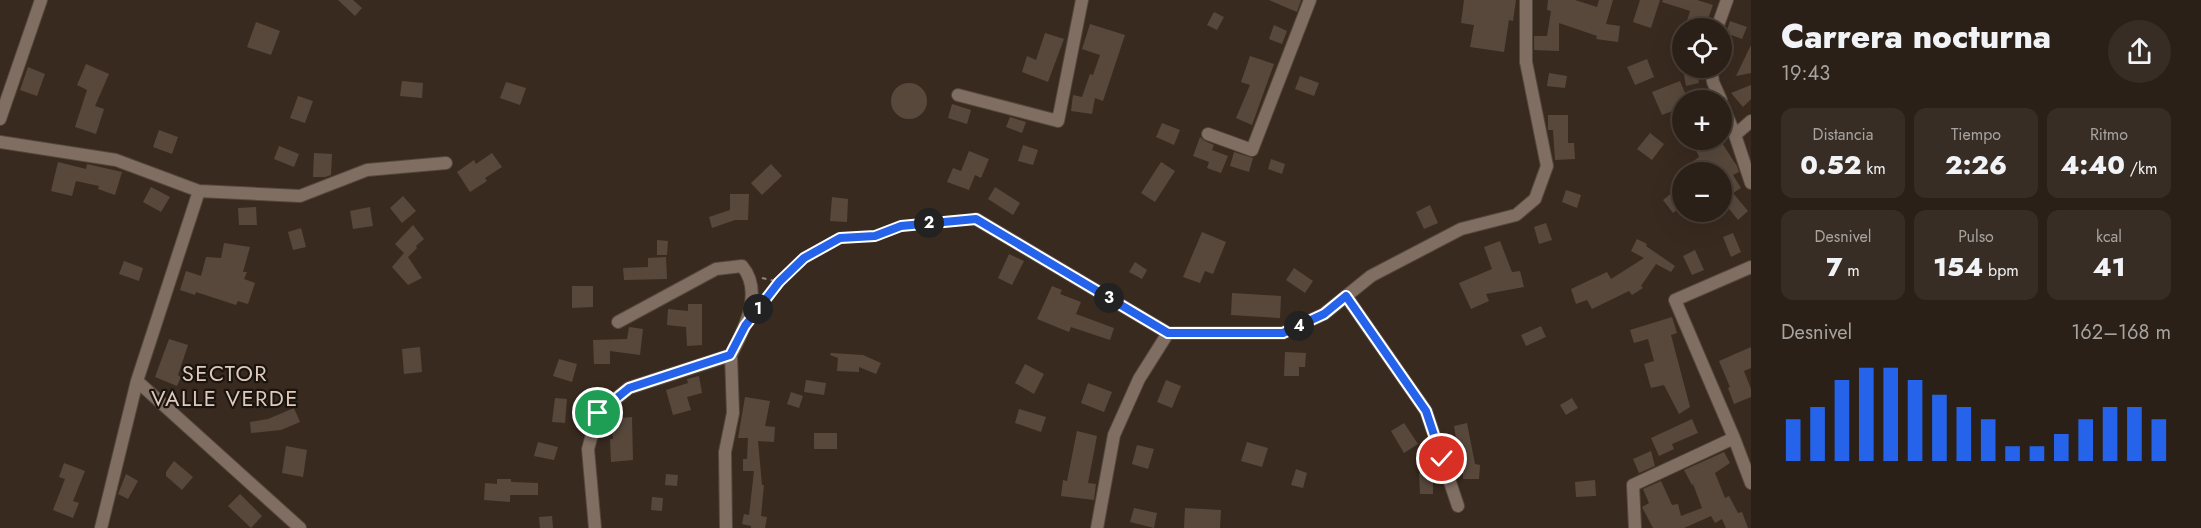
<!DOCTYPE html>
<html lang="es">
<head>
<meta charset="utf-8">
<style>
  body { margin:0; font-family:Jost,sans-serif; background:#372d24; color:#f1f3f6; height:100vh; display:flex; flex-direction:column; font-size:22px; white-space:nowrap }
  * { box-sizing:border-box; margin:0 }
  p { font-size:20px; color:#a6a3a1 }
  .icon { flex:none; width:33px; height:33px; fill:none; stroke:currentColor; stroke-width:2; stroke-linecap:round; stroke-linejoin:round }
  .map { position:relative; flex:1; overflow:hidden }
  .sheet { display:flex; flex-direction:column; background:#2b2017; width:450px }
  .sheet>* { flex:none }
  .controls { position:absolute; left:1672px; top:18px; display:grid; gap:12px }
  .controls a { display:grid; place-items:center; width:60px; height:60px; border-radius:50%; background:#2b2017; box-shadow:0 6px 24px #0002,0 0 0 2px #473e36; font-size:30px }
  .pin { position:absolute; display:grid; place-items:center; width:51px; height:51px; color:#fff; margin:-26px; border:3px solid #fff; border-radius:50%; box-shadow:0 2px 6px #0007 }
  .km { position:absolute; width:30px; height:30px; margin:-15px; border-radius:50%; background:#222; color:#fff; font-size:16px; line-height:30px; text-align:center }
  .round { display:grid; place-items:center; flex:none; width:63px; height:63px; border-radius:32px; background:#372d24 }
  .summary { display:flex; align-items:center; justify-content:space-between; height:102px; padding:0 30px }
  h1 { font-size:33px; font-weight:800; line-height:45px }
  .figures { display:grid; grid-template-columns:repeat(3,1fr); gap:9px; height:102px; padding:6px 30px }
  .figures div { display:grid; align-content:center; border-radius:12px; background:#372d24; text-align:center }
  .figures b { font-size:26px; font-weight:800 }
  .figures small { font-size:16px; font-weight:400 }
  .figures p { font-size:16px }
  .chart { height:168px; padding:12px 30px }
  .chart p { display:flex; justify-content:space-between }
  .chart svg { width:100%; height:108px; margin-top:6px; stroke:#2563eb; stroke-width:6 }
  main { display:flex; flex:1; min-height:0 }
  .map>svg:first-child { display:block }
  .building { fill:#58483c }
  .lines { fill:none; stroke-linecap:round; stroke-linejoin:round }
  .minor-casing { stroke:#55483e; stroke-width:14 }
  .path { stroke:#91847b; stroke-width:2; stroke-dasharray:4.5 4.5; stroke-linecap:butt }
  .minor { stroke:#806e62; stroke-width:12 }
  .route-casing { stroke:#fff; stroke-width:12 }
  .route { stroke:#2563eb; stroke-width:8 }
  .labels { text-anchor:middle; stroke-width:4.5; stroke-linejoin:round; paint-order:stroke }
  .neighbourhood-label { font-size:22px; letter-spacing:1.5px; fill:#decabd; stroke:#1b140f }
</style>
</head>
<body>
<main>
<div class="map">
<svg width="1751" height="528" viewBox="0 0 1751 528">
  <rect width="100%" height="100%" fill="#392a1f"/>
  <path class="building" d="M 338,0 L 353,0 L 362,8 L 355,16 Z
    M 1269,0 L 1301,0 L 1297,12 Z
    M 1464,0 L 1516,0 L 1513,21 L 1509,20 L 1504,52 L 1470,47 L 1474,25 L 1461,23 Z
    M 1548,0 L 1575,0 L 1597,7 L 1599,0 L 1613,0 L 1606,24 L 1620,26 L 1618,42 L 1596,39 L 1597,36 L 1559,23 L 1559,51 L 1534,50 L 1534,36 L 1547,36 L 1551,11 L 1547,10 Z
    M 1640,0 L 1660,0 L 1651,28 L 1633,22 Z
    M 1663,0 L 1697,0 L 1713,5 L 1705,27 L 1687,21 L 1690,11 L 1662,2 Z
    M 1214,12 L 1224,17 L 1217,30 L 1207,25 Z
    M 1730,21 L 1747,27 L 1742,39 L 1726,33 Z
    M 256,22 L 280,31 L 271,55 L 247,47 Z
    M 1090,24 L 1125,35 L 1103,101 L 1095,98 L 1092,114 L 1071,111 L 1073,95 L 1082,97 L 1090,74 L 1093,75 L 1100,55 L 1082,49 Z
    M 1274,25 L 1287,31 L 1282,44 L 1269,39 Z
    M 1045,33 L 1064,39 L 1048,82 L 1022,72 L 1027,56 L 1036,60 Z
    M 1751,45 L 1751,73 L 1736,76 Z
    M 1250,56 L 1274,64 L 1252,125 L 1236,118 L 1250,85 L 1241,82 Z
    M 1647,59 L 1654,77 L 1635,85 L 1627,67 Z
    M 86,64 L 109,74 L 95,106 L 104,109 L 96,134 L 75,127 L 87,90 L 77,85 Z
    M 28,67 L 45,74 L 37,96 L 20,90 Z
    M 1697,72 L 1699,83 L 1686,86 L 1684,75 Z
    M 1549,73 L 1567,76 L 1565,88 L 1547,86 Z
    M 1300,76 L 1319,83 L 1314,96 L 1295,89 Z
    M 402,81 L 423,83 L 422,98 L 400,96 Z
    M 1680,81 L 1688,100 L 1683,100 L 1683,107 L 1662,115 L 1652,92 Z
    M 506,82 L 526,88 L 520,105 L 500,98 Z
    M891 101a18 18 0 1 1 36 0a18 18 0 1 1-36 0Z
    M 1751,85 L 1751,99 L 1743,107 L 1731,93 Z
    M 298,96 L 313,101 L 305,123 L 290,118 Z
    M 952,104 L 971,110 L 967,124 L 948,118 Z
    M 1548,115 L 1568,115 L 1568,143 L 1574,143 L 1575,159 L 1555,160 L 1553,130 L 1548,130 Z
    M 1010,117 L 1026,122 L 1022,133 L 1006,127 Z
    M 1162,123 L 1180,130 L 1174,145 L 1156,137 Z
    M 159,130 L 178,137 L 172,154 L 153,147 Z
    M 1650,133 L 1664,144 L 1652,160 L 1637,149 Z
    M 1200,137 L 1205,141 L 1214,145 L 1212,150 L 1228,156 L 1221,173 L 1207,168 L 1209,162 L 1193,156 Z
    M 1692,140 L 1720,140 L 1737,166 L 1739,172 L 1733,175 L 1741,188 L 1733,193 L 1748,211 L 1738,220 L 1722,200 L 1722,172 L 1698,172 L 1692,162 L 1699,157 Z
    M 1023,145 L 1038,150 L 1033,165 L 1018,161 Z
    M 279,146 L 299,154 L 294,167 L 274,159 Z
    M 969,151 L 989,159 L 981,178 L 975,175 L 969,190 L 947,182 L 953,168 L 961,171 Z
    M 1234,152 L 1253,158 L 1249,172 L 1230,166 Z
    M 314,153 L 332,154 L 331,175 L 325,177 L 313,177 Z
    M 492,153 L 502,167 L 485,178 L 487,181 L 470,192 L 457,172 L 474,160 L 476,164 Z
    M 1271,159 L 1285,164 L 1282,174 L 1268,169 Z
    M 58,162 L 86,169 L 87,164 L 122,172 L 115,195 L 98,189 L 99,186 L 76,181 L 72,196 L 51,191 Z
    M 1161,162 L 1175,171 L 1155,202 L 1141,193 Z
    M 771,164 L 782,176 L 762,195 L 751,183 Z
    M 1683,184 L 1683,205 L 1673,213 L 1663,200 Z
    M 151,187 L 170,197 L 161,212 L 143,202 Z
    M 995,187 L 1020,203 L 1013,215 L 988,199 Z
    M 1566,190 L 1581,195 L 1577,208 L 1562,202 Z
    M 730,194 L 749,194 L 748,220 L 735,220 L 712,228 L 709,217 L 730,210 Z
    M 403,196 L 416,211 L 402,223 L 390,208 Z
    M 832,197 L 848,199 L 847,222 L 830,221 Z
    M 1430,205 L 1438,223 L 1424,229 L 1416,212 Z
    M 256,207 L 257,225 L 239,225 L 238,208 Z
    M 370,207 L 373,226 L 353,229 L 350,211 Z
    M 1546,223 L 1552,240 L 1539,244 L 1534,227 Z
    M 413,225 L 424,239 L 416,246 L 417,248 L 408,257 L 422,278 L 408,285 L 392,267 L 404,253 L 395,244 Z
    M 301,228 L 306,247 L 293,250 L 288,232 Z
    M 1202,232 L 1226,242 L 1213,274 L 1205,271 L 1200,283 L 1183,277 Z
    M 1733,233 L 1741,252 L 1731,257 L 1723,237 Z
    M 1637,239 L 1647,244 L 1646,246 L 1675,266 L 1671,272 L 1656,264 L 1641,286 L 1643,288 L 1632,295 L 1629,291 L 1592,309 L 1587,300 L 1576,304 L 1571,289 L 1607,272 L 1611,279 L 1644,258 L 1631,251 Z
    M 657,240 L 668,241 L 667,255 L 657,255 Z
    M 1500,241 L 1512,272 L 1520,271 L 1524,287 L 1486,294 L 1489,301 L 1471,309 L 1459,283 L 1492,269 L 1484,247 Z
    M 224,243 L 250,247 L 243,272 L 247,272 L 244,279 L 255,283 L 248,304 L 238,301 L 236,305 L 196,292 L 195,295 L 180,290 L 186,271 L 201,276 L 206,257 L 221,258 Z
    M 1695,250 L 1704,270 L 1692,275 L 1683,256 Z
    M 1009,254 L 1024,261 L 1012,285 L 998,278 Z
    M 666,257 L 667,279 L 624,280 L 623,268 L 648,267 L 648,258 Z
    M 124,261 L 143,268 L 139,281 L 119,274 Z
    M 1135,262 L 1147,270 L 1142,279 L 1129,272 Z
    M 1294,268 L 1313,281 L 1305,293 L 1286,280 Z
    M 572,286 L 593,286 L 593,307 L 572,308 Z
    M 1052,286 L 1062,290 L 1060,294 L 1081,302 L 1076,314 L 1114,328 L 1110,340 L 1071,327 L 1069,332 L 1037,319 Z
    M 1232,293 L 1281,296 L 1280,318 L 1231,315 Z
    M 688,304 L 702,304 L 702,345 L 687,346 L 686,327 L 667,325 L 668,309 L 688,311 Z
    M 1672,317 L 1677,333 L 1671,335 L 1690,407 L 1679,414 L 1664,385 L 1651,388 L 1644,364 L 1654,361 L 1648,339 L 1634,343 L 1630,330 Z
    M 1541,326 L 1546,337 L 1526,346 L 1521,335 Z
    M 629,327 L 643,329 L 640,355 L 610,351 L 610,364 L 594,364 L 593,340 L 627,339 Z
    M 169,339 L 188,345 L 178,375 L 181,377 L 177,386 L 155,377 Z
    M 420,347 L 422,372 L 404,374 L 402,349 Z
    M 1751,347 L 1751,368 L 1744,371 L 1751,389 L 1751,397 L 1734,404 L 1728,388 L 1730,387 L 1719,361 Z
    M 1285,352 L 1306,353 L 1305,367 L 1299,367 L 1299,376 L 1284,376 Z
    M 831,353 L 863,355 L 881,363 L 876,374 L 859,367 L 859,372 L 837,371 L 838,358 L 830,355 Z
    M 559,359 L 577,364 L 572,382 L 553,376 Z
    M 1025,364 L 1044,374 L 1034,394 L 1015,383 Z
    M 699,376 L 702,393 L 687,397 L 691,410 L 673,415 L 666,390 L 688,383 L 687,379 Z
    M 806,380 L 826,383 L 824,395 L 804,392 Z
    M 1166,380 L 1181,386 L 1172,408 L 1157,402 Z
    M 1088,383 L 1112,392 L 1104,412 L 1081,403 Z
    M 791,392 L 803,396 L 799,408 L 787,404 Z
    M 745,397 L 770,401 L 765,426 L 775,427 L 774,442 L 758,441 L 762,485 L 764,485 L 761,516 L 767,517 L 765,528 L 751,528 L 751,526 L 742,524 L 744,514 L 749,515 L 754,471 L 743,471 L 743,459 L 747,459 L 748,438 L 738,438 Z
    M 555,398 L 567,399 L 565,423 L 552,422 Z
    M 1572,398 L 1578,408 L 1566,415 L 1560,405 Z
    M 294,408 L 300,422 L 281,430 L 251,433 L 250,422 L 268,419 Z
    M 1019,409 L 1046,417 L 1041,432 L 1015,423 Z
    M 632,417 L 633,460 L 611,462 L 610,439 L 613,439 L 611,419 Z
    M 1692,419 L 1698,433 L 1672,444 L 1674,449 L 1659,456 L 1651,438 Z
    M 1404,423 L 1418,444 L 1404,453 L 1391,431 Z
    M 1467,423 L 1475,464 L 1480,465 L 1479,479 L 1463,479 L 1463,456 L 1459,456 L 1454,426 Z
    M 1077,431 L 1097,436 L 1088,483 L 1096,484 L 1094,500 L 1061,496 L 1063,480 L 1067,481 Z
    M 814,433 L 837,433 L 837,449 L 814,449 Z
    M 538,442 L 558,447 L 554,460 L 534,456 Z
    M 1247,442 L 1268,448 L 1262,467 L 1241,461 Z
    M 1137,445 L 1154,449 L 1148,469 L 1132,464 Z
    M 286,446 L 307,450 L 303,477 L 282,473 Z
    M 1651,451 L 1655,466 L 1639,473 L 1633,459 Z
    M 1724,452 L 1730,463 L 1715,473 L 1725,498 L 1729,496 L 1738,513 L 1742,512 L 1748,528 L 1726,528 L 1722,519 L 1715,523 L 1711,516 L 1684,528 L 1653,528 L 1642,507 L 1649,503 L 1643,489 L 1661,481 L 1672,505 L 1678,504 L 1681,516 L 1702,508 L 1693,484 L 1692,485 L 1684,470 Z
    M 174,461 L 193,477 L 182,490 L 166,476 L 166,472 Z
    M 64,463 L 85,471 L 73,501 L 79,503 L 73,518 L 53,510 L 65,479 L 59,477 Z
    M 1296,469 L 1307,473 L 1303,488 L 1291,485 Z
    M 1433,472 L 1433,494 L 1420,494 L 1419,473 Z
    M 126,474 L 138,481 L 128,499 L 118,494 Z
    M 666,474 L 678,475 L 677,486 L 665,485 Z
    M 497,479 L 511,479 L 511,482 L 538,483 L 538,495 L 510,495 L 510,502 L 484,500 L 485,483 L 497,484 Z
    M 1595,480 L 1596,496 L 1576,497 L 1575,482 Z
    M 240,494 L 262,516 L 251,528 L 228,506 Z
    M 652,497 L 663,498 L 662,511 L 651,510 Z
    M 1134,508 L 1157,513 L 1154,528 L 1130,522 Z
    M 1185,508 L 1221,510 L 1220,528 L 1184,528 Z
    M 552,516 L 553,528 L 540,528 L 539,517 Z"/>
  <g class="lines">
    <defs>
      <path id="minor" d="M 1717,28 L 1727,0
        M 1711,68 L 1713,82 L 1721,100
        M 958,95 L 1058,121 L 1082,0
        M 1722,104 L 1735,135 L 1751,183
        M 0,119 L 41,0
        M 1208,134 L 1252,150 L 1310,0
        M 1735,135 L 1751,121
        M 0,142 L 116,160 L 199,191 L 137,381 L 300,528
        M 199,191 L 300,196 L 367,170 L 446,163
        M 976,219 L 1168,333
        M 1751,267 L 1675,300 L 1734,438 L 1751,483
        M 1346,296 L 1426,411 L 1458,506
        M 618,322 L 716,269 L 742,266 C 764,292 744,329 731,355
        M 101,528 L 137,381
        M 595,528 L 588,449 L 598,413 L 629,388 L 731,355 L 733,413 L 725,452 L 726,528
        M 1097,528 L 1114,435 L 1139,379 L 1168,333 L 1283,333 L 1324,314 L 1371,276 L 1461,229 L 1516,215 L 1535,199 L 1547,166 L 1526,62 L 1526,0
        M 1635,528 L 1633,485 L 1734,438"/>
    </defs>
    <use href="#minor" class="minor-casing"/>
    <path class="path" d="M 762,278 L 779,282
      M 765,300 L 779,282 L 804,258 L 840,238 L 875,236 L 901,226 L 964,220"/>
    <use href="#minor" class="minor"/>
  </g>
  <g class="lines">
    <defs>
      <path id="route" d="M 598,413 L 629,388 L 730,355 L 745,326 L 779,282 L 804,258 L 840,238 L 875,236 L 901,226 L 976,219 L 1168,333 L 1283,333 L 1324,314 L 1346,296 L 1426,411 L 1442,459"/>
    </defs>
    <use href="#route" class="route-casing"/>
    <use href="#route" class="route"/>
  </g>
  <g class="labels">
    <g class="neighbourhood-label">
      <text x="225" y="381">SECTOR<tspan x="225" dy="25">VALLE VERDE</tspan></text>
    </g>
  </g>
</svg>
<div class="controls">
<a><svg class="icon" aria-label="locate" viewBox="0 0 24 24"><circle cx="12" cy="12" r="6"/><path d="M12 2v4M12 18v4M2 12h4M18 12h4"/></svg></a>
<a>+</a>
<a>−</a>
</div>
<div class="pin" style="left:598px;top:413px;background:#1e9e55"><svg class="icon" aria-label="arrive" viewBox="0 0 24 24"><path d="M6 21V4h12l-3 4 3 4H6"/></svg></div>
<div class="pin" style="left:1442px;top:459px;background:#d93025"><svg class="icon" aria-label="check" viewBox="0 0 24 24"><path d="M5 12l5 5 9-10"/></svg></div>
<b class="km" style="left:758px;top:309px">1</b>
<b class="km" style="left:929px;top:223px">2</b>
<b class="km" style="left:1109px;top:298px">3</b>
<b class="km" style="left:1299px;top:326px">4</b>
</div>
<section class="sheet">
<div class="summary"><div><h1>Carrera nocturna</h1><p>19:43</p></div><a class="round"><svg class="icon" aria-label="share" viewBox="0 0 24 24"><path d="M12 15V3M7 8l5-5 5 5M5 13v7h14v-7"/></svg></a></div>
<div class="figures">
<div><p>Distancia</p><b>0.52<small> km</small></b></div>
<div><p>Tiempo</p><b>2:26</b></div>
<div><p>Ritmo</p><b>4:40<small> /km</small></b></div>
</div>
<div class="figures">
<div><p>Desnivel</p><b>7<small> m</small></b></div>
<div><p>Pulso</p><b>154<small> bpm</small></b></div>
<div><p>kcal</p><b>41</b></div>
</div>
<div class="chart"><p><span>Desnivel</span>162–168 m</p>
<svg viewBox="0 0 160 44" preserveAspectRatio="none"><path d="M5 44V27M15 44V22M25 44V11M35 44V6M45 44V6M55 44V11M65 44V17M75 44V22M85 44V27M95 44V38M105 44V38M115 44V33M125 44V27M135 44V22M145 44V22M155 44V27"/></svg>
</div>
</section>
</main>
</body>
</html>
